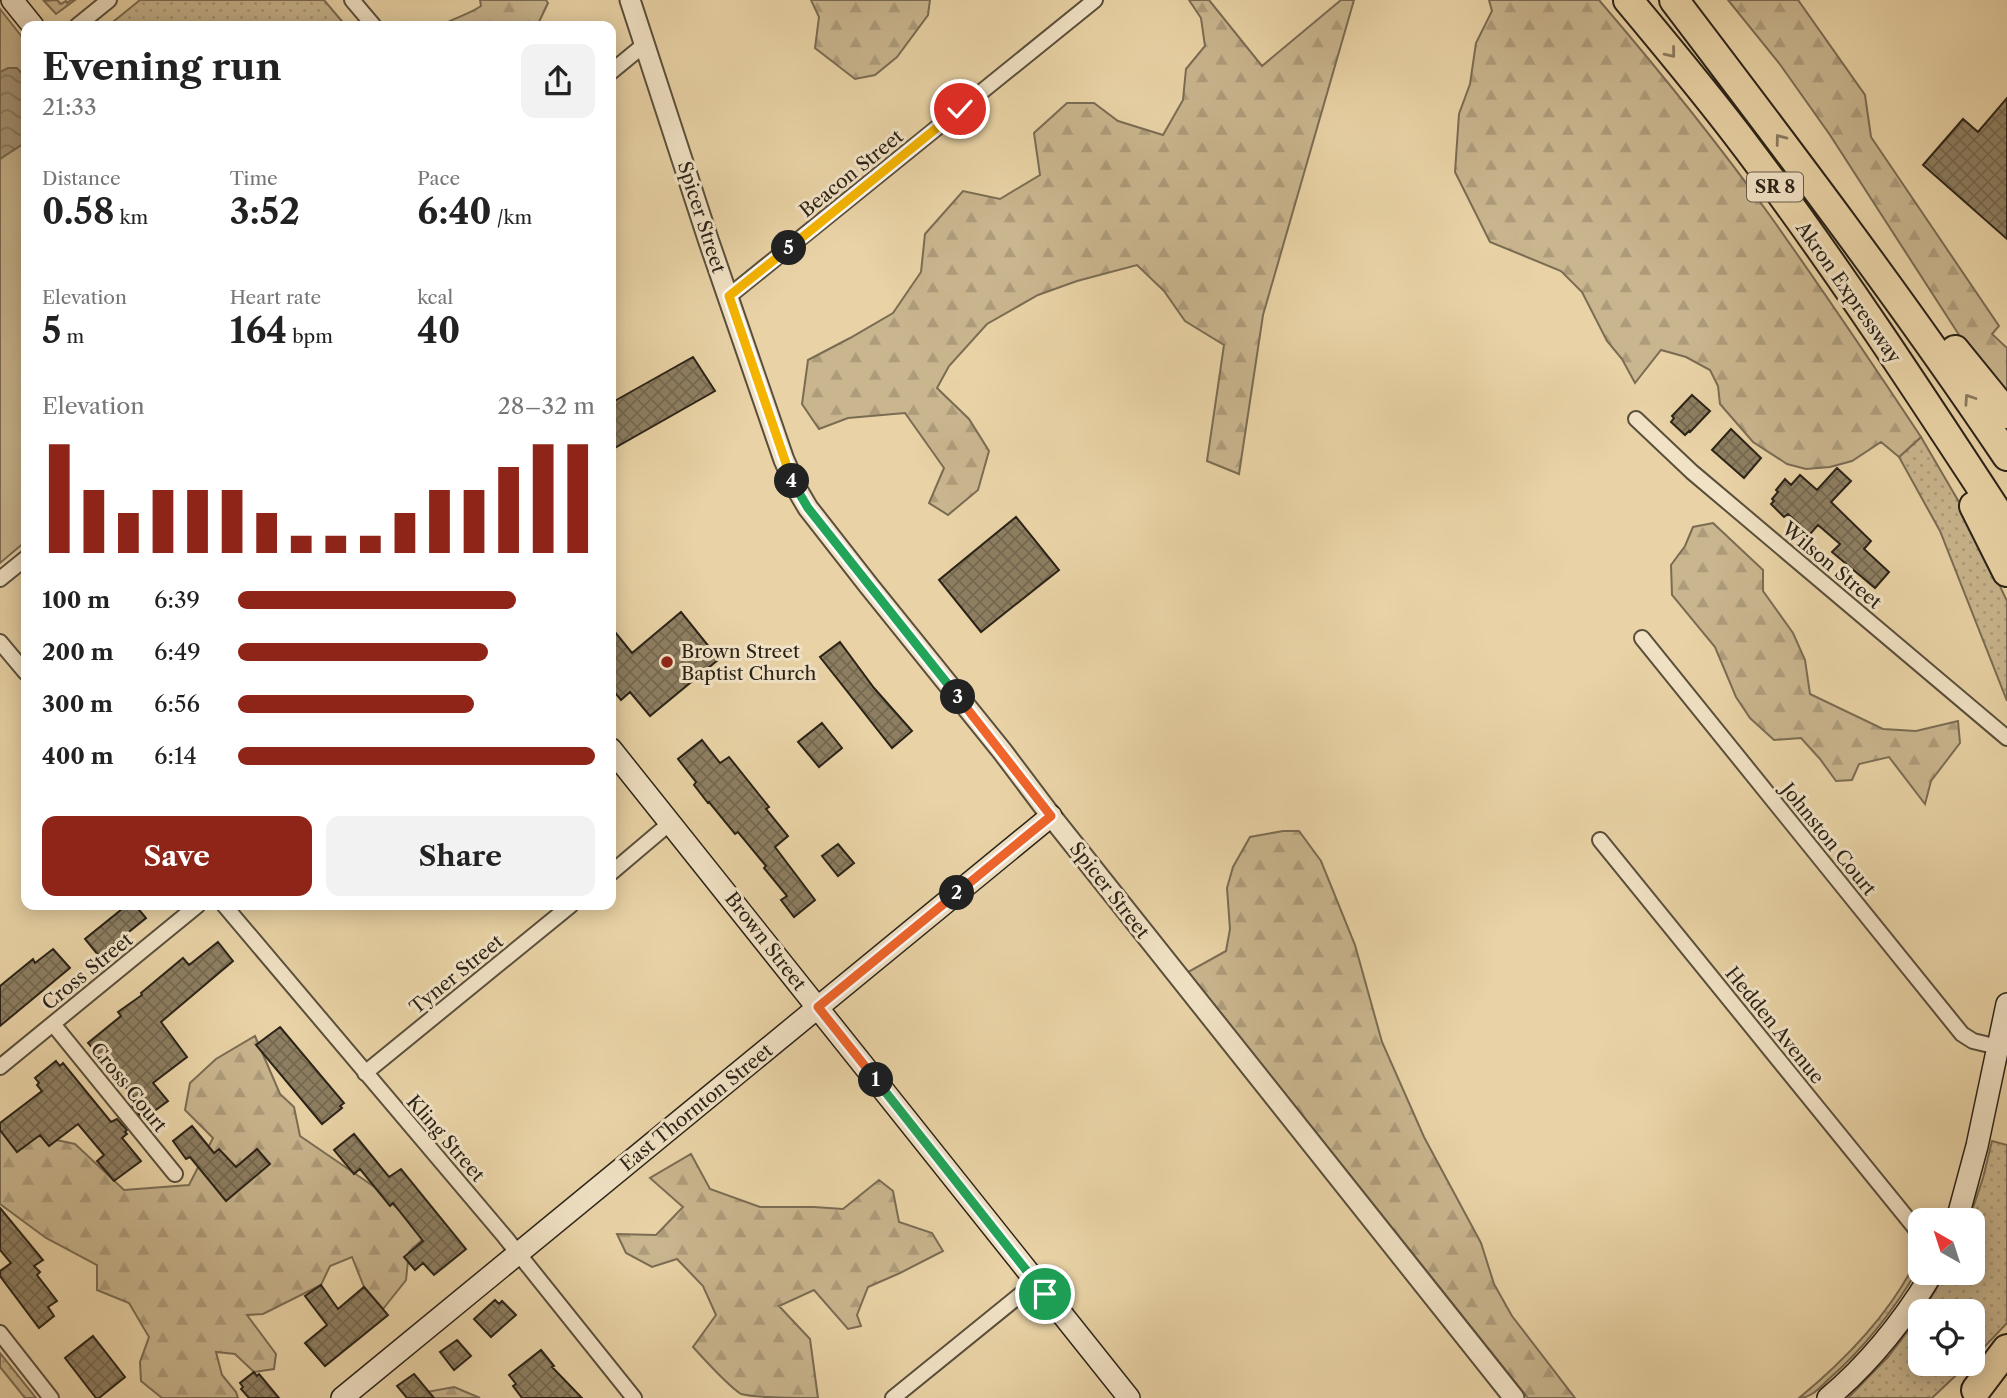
<!DOCTYPE html>
<html lang="en">
<head>
<meta charset="utf-8">
<style>
  body { margin:0; font-family:"Libre Caslon Text",serif; background:#f2f2f2; color:#222; height:100vh; display:flex; flex-direction:column; font-size:26px; white-space:nowrap }
  * { box-sizing:border-box; margin:0 }
  p { font-size:23px; color:#767676 }
  .icon { flex:none; width:38px; height:38px; fill:none; stroke:currentColor; stroke-width:2; stroke-linecap:round; stroke-linejoin:round }
  .map { position:relative; flex:1; overflow:hidden }
  .drawer { position:absolute; left:21px; top:21px; width:595px; height:889px; display:flex; flex-direction:column; background:#fff; border-radius:14px; box-shadow:0 4px 18px #0003 }
  .drawer>* { flex:none }
  .needle { width:46px; rotate:321deg }
  .controls { position:absolute; left:1908px; top:1208px; display:grid; gap:14px }
  .controls a { display:grid; place-items:center; width:77px; height:77px; border-radius:14px; background:#fff; box-shadow:0 4px 18px #0003; font-size:35px }
  .pin { position:absolute; display:grid; place-items:center; width:60px; height:60px; color:#fff; margin:-30px; border:4px solid #fff; border-radius:50%; box-shadow:0 2px 7px #0007 }
  .km { position:absolute; width:35px; height:35px; margin:-18px; border-radius:50%; background:#222; color:#fff; font-size:19px; line-height:35px; text-align:center }
  .round { display:grid; place-items:center; flex:none; width:74px; height:74px; border-radius:14px; background:#f2f2f2 }
  .headline { display:flex; align-items:center; justify-content:space-between; height:119px; padding:0 21px }
  h1 { font-size:38px; font-weight:800; line-height:52px }
  .stats { display:grid; grid-template-columns:repeat(3,1fr); gap:10px; height:119px; padding:7px 21px }
  .stats div { display:grid; align-content:center }
  .stats b { font-size:35px; font-weight:800 }
  .stats small { font-size:19px; font-weight:400 }
  .stats p { font-size:19px }
  .chart { height:196px; padding:14px 21px }
  .chart p { display:flex; justify-content:space-between }
  .chart svg { width:100%; height:126px; margin-top:7px; stroke:#8f2418; stroke-width:6 }
  .cta { display:flex; gap:14px; margin-top:auto; padding:14px 21px }
  .cta a { flex:1; height:80px; border-radius:14px; background:#8f2418; color:#fff; font-size:28px; font-weight:800; line-height:80px; text-align:center }
  .cta a+a { background:#f2f2f2; color:#222 }
  ul { padding:0 21px; list-style:none; font-size:23px }
  li { display:grid; grid-template-columns:112px 84px 1fr; align-items:center; height:52px }
  li i { height:18px; border-radius:9px; background:#8f2418 }
  .map>svg:first-child { display:block }
  .grass { fill:url(#grass-dots); stroke:#7a6c53; stroke-width:2 }
  .forest { fill:url(#forest-firs); stroke:#7a6c53; stroke-width:2 }
  .green { fill:#c9b58e; stroke:#7a6c53; stroke-width:2 }
  .water { fill:url(#water-waves); stroke:#766950; stroke-width:2 }
  .building { fill:url(#building-cross-hatch); stroke:#2b2318; stroke-width:2 }
  .lines { fill:none; stroke-linecap:round; stroke-linejoin:round }
  .minor-casing { stroke:#5a4f3c; stroke-width:18 }
  .tertiary-casing { stroke:#5a4f3c; stroke-width:23 }
  .secondary-casing { stroke:#2b2318; stroke-width:24 }
  .motorway-casing { stroke:#2b2318; stroke-width:32 }
  .minor { stroke:#f1e2c5; stroke-width:14 }
  .tertiary { stroke:#f1e2c5; stroke-width:19 }
  .secondary { stroke:#f1e2c5; stroke-width:21 }
  .motorway { stroke:#e9d3a6; stroke-width:28 }
  .oneway { stroke:#8a7b5f }
  .split-1-casing { stroke:#fff; stroke-width:14 }
  .split-2-casing { stroke:#fff; stroke-width:14 }
  .split-3-casing { stroke:#fff; stroke-width:14 }
  .split-4-casing { stroke:#fff; stroke-width:14 }
  .split-5-casing { stroke:#fff; stroke-width:14 }
  .split-6-casing { stroke:#fff; stroke-width:14 }
  .split-1 { stroke:#22a559; stroke-width:9 }
  .split-2 { stroke:#f0652b; stroke-width:9 }
  .split-3 { stroke:#f0652b; stroke-width:9 }
  .split-4 { stroke:#22a559; stroke-width:9 }
  .split-5 { stroke:#f5b400; stroke-width:9 }
  .split-6 { stroke:#f5b400; stroke-width:9 }
  .poi-dot { fill:#8f2418; stroke:#f1e2c5; stroke-width:2.5 }
  .labels { text-anchor:middle; stroke-width:6; stroke-linejoin:round; paint-order:stroke }
  .shield { fill:#f1e2c5; stroke:#665c4c; stroke-width:2 }
  .shield-label { font-size:18px; font-weight:bold; fill:#2b2318 }
  .street-label { font-size:19px; fill:#2b2318; stroke:#f1e2c5 }
  .poi-label { font-size:19px; fill:#2b2318; stroke:#f1e2c5; text-anchor:start }
</style>
</head>
<body>
<div class="map">
<svg width="2007" height="1398" viewBox="0 0 2007 1398">
  <defs>
    <pattern id="grass-dots" width="8" height="8" patternUnits="userSpaceOnUse" patternTransform="scale(1.75)"><rect width="8" height="8" fill="#c9b58e"/><path d="M2 2h.1M6 6h.1" fill="none" stroke="#ad9b7a" stroke-width="1.8" stroke-linecap="round"/></pattern>
    <pattern id="forest-firs" width="22" height="20" patternUnits="userSpaceOnUse" patternTransform="scale(1.75)"><rect width="22" height="20" fill="#c9b58e"/><path d="M5 1l3.5 6h-7zM16 11l3.5 6h-7z" fill="#ad9b7a"/></pattern>
    <pattern id="water-waves" width="16" height="10" patternUnits="userSpaceOnUse" patternTransform="scale(1.75)"><rect width="16" height="10" fill="#a89776"/><path d="M0 5q4-4 8 0t8 0" fill="none" stroke="#897b60"/></pattern>
    <pattern id="building-cross-hatch" width="8" height="8" patternUnits="userSpaceOnUse" patternTransform="scale(1.75)"><rect width="8" height="8" fill="#8e7f62"/><path d="M0 0l8 8M0 8l8-8" fill="none" stroke="#746850"/></pattern>
  </defs>
  <rect width="100%" height="100%" fill="#e9d3a6"/>
  <filter id="stains"><feTurbulence type="fractalNoise" baseFrequency=".00286" numOctaves="4"/><feColorMatrix values="0 0 0 0 .2 0 0 0 0 .09 0 0 0 0 .02 0 0 0 .5 -.17"/></filter>
  <radialGradient id="worn" r=".72"><stop offset=".6" stop-color="#630" stop-opacity="0"/><stop offset="1" stop-color="#630" stop-opacity=".3"/></radialGradient>
  <path class="grass" d="M 57,0 L 61,4 L 66,1 L 67,3 L 71,0 L 75,0 L 56,14 L 44,1 Z
    M 140,0 L 324,0 L 346,26 L 108,26 Z
    M 1921,437 L 1966,514 L 2007,601 L 2007,701 L 1940,531 L 1899,457 Z
    M 1992,1141 L 2007,1145 L 2007,1323 L 1972,1360 L 1972,1311 L 1923,1311 L 1946,1272 L 1972,1272 L 1972,1220 L 1969,1220 L 1983,1178 Z
    M 1914,1265 L 1918,1269 L 1917,1271 C 1893,1311 1865,1347 1830,1378 C 1821,1386 1812,1398 1799,1398 C 1844,1361 1887,1317 1914,1265 Z
    M 1920,1315 L 1920,1363 L 1969,1363 L 1932,1398 L 1848,1398 L 1888,1357 Z
    M 0,1353 L 36,1398 L 25,1398 L 0,1367 Z"/>
  <path class="forest" d="M 480,0 L 546,0 L 548,3 L 538,24 L 527,24 L 523,26 L 440,26 C 453,18 468,15 481,6 Z
    M 811,0 L 930,0 L 928,15 L 897,57 L 875,75 L 855,79 L 815,48 L 819,17 Z
    M 1189,0 L 1209,0 L 1262,66 L 1341,0 L 1354,0 L 1263,315 L 1239,474 L 1207,461 L 1224,345 L 1185,321 L 1164,291 L 1137,265 L 1077,281 L 1038,295 L 987,324 L 949,366 L 937,388 L 969,419 L 989,451 L 978,490 L 948,515 L 929,503 L 944,468 L 905,413 L 848,418 L 819,429 L 802,404 L 808,360 L 850,338 L 893,313 L 921,272 L 925,234 L 963,191 L 1000,199 L 1040,175 L 1034,133 L 1067,103 L 1094,103 L 1118,121 L 1163,135 L 1183,100 L 1186,69 L 1205,46 L 1201,18 Z
    M 1489,0 L 1599,0 C 1659,70 1717,142 1771,217 C 1822,289 1872,363 1921,437 L 1899,457 L 1881,442 L 1852,461 L 1830,467 L 1806,469 L 1787,464 L 1753,442 L 1720,404 L 1718,386 L 1710,370 L 1686,357 L 1661,350 L 1635,383 L 1622,359 L 1607,341 L 1582,292 L 1561,271 L 1490,242 L 1455,172 L 1459,114 L 1470,84 L 1476,43 L 1492,11 Z
    M 1728,0 L 1798,0 L 1865,95 L 1871,137 L 1999,326 L 1992,334 L 2007,348 L 2007,394 L 1970,352 L 1830,135 L 1779,63 Z
    M 1713,523 L 1763,570 L 1763,591 L 1793,633 L 1805,660 L 1810,694 L 1883,729 L 1916,731 L 1958,721 L 1960,743 L 1931,781 L 1925,804 L 1889,757 L 1859,764 L 1852,780 L 1836,781 L 1820,759 L 1801,738 L 1774,740 L 1750,718 L 1736,697 L 1715,647 L 1672,595 L 1671,565 L 1685,546 L 1693,527 Z
    M 1283,831 L 1299,831 L 1321,861 L 1355,945 L 1382,1042 L 1424,1137 L 1481,1243 L 1494,1284 L 1512,1316 L 1575,1398 L 1528,1398 L 1188,972 L 1226,951 L 1230,929 L 1227,888 L 1233,867 L 1250,837 Z
    M 255,1036 L 280,1094 L 294,1107 L 300,1136 L 376,1188 L 426,1236 L 409,1252 L 406,1280 L 383,1309 L 364,1287 L 352,1257 L 330,1266 L 321,1285 L 263,1314 L 247,1315 L 276,1354 L 274,1369 L 254,1372 L 235,1354 L 216,1352 L 222,1375 L 236,1392 L 238,1398 L 162,1398 L 141,1381 L 140,1362 L 149,1337 L 129,1303 L 97,1290 L 97,1265 L 46,1238 L 0,1204 L 0,1128 L 75,1144 L 124,1190 L 189,1185 L 213,1138 L 185,1110 L 190,1083 L 216,1059 Z
    M 691,1154 L 710,1189 L 760,1207 L 814,1207 L 843,1209 L 879,1180 L 893,1191 L 899,1222 L 932,1233 L 943,1251 L 900,1273 L 868,1287 L 857,1315 L 861,1326 L 848,1329 L 814,1290 L 779,1306 L 810,1339 L 818,1398 C 800,1398 755,1398 741,1394 C 727,1385 705,1360 693,1347 L 716,1315 L 703,1286 L 677,1259 L 652,1267 L 626,1253 L 617,1234 L 656,1235 L 683,1207 L 650,1178 Z
    M 454,1387 L 480,1398 L 407,1398 L 411,1395 Z"/>
  <path class="green" d="M 0,9 L 26,42 L 26,541 L 0,563 Z"/>
  <path class="water" d="M 8,68 L 17,68 L 26,78 L 26,142 L 0,159 L 0,72 Z"/>
  <path class="building" d="M 2007,98 L 2007,239 L 1923,165 L 1963,119 L 1978,132 Z
    M 693,357 L 715,391 L 611,450 L 611,403 Z
    M 1692,395 L 1710,411 L 1690,432 L 1689,431 L 1685,435 L 1671,422 L 1674,418 L 1672,416 Z
    M 1731,429 L 1761,458 L 1744,478 L 1712,450 Z
    M 1837,468 L 1851,481 L 1831,502 L 1871,541 L 1864,549 L 1889,572 L 1875,588 L 1832,552 L 1840,544 L 1818,525 L 1810,534 L 1788,514 L 1784,517 L 1771,504 L 1774,501 L 1772,499 L 1778,492 L 1776,490 L 1785,479 L 1791,485 L 1800,475 L 1817,490 Z
    M 1016,517 L 1059,570 L 981,632 L 939,580 Z
    M 681,612 L 719,659 L 650,716 L 630,692 L 621,700 L 611,688 L 611,627 L 632,653 Z
    M 840,642 L 874,688 L 912,731 L 892,748 L 820,657 Z
    M 822,723 L 842,748 L 819,767 L 798,742 Z
    M 702,740 L 720,763 L 729,757 L 769,807 L 766,809 L 788,836 L 775,847 L 815,900 L 794,917 L 781,900 L 787,896 L 764,868 L 766,866 L 738,832 L 735,834 L 709,802 L 708,803 L 694,785 L 696,782 L 678,759 Z
    M 838,844 L 854,863 L 838,876 L 822,856 Z
    M 127,905 L 135,905 L 146,918 L 99,956 L 85,939 Z
    M 218,942 L 233,961 L 161,1022 L 187,1057 L 153,1083 L 168,1101 L 149,1115 L 148,1114 L 142,1118 L 132,1106 L 138,1102 L 88,1043 L 121,1016 L 118,1012 L 142,995 L 141,993 L 183,958 L 189,965 Z
    M 53,949 L 70,968 L 0,1026 L 0,986 L 33,959 L 35,963 Z
    M 280,1027 L 344,1103 L 340,1106 L 342,1108 L 322,1124 L 256,1045 Z
    M 56,1061 L 60,1066 L 63,1063 L 111,1122 L 117,1119 L 127,1130 L 125,1132 L 127,1134 L 122,1138 L 141,1161 L 114,1181 L 97,1161 L 104,1155 L 78,1124 L 49,1146 L 40,1135 L 17,1152 L 0,1130 L 0,1123 L 42,1091 L 37,1085 L 39,1083 L 35,1078 Z
    M 192,1126 L 214,1153 L 219,1149 L 236,1167 L 257,1149 L 270,1164 L 226,1201 L 190,1157 L 186,1159 L 173,1141 Z
    M 354,1134 L 389,1177 L 401,1169 L 466,1249 L 434,1275 L 423,1263 L 415,1270 L 404,1257 L 423,1241 L 393,1203 L 390,1206 L 360,1169 L 354,1174 L 334,1150 Z
    M 0,1208 L 43,1260 L 34,1266 L 40,1272 L 37,1275 L 57,1301 L 48,1307 L 54,1316 L 39,1328 L 0,1276 L 0,1271 L 11,1263 L 0,1250 Z
    M 321,1285 L 338,1309 L 364,1287 L 388,1315 L 325,1366 L 305,1343 L 327,1325 L 305,1296 Z
    M 495,1300 L 499,1304 L 502,1301 L 516,1315 L 491,1337 L 474,1319 Z
    M 93,1336 L 125,1377 L 99,1398 L 96,1398 L 65,1358 Z
    M 457,1340 L 471,1356 L 454,1370 L 440,1352 Z
    M 541,1350 L 554,1366 L 552,1367 L 582,1398 L 522,1398 L 513,1386 L 516,1384 L 509,1375 Z
    M 254,1372 L 257,1376 L 259,1374 L 279,1398 L 249,1398 L 241,1389 L 243,1387 L 240,1383 Z
    M 414,1374 L 434,1398 L 407,1398 L 397,1386 Z"/>
  <g class="lines">
    <defs>
      <path id="minor" d="M 352,0 L 374,26
        M 77,26 L 109,0
        M 611,72 L 645,44
        M 729,296 L 1095,0
        M 1636,419 L 1692,472 L 2007,738
        M 0,579 L 26,558
        M 1642,638 L 1962,1034 L 1973,1041 L 1998,1047
        M 0,642 L 26,673
        M 1600,840 L 1920,1234
        M 611,873 L 670,823
        M 224,905 L 505,1237 L 634,1398
        M 53,1024 L 175,1174
        M 0,1067 L 198,905
        M 365,1073 L 571,905
        M 0,1333 L 51,1398
        M 893,1398 L 1036,1282"/>
      <path id="tertiary" d="M 630,0 L 708,239 L 784,460 L 798,491 L 808,508 L 869,586 L 1002,751 L 1051,816 L 1514,1398"/>
      <path id="secondary" d="M 12,0 L 33,26
        M 611,749 L 1129,1398
        M 1957,1220 L 1977,1146 L 2007,1004
        M 342,1398 L 1051,816
        M 1828,1398 C 1871,1362 1904,1320 1933,1272"/>
      <path id="motorway" d="M 1628,0 C 1669,49 1710,98 1748,149 C 1840,271 1924,400 2007,527
        M 1674,0 C 1788,150 1902,300 2007,456
        M 1955,350 L 2007,414
        M 1974,506 L 2007,572
        M 1976,1390 L 2007,1349"/>
    </defs>
    <use href="#minor" class="minor-casing"/>
    <use href="#tertiary" class="tertiary-casing"/>
    <use href="#secondary" class="secondary-casing"/>
    <use href="#motorway" class="motorway-casing"/>
    <use href="#minor" class="minor"/>
    <use href="#tertiary" class="tertiary"/>
    <use href="#secondary" class="secondary"/>
    <use href="#motorway" class="motorway"/>
  </g>
  <defs><path id="oneway-chevron" d="M-2-3.5L2.5 0L-2 3.5" fill="none" stroke-width="1.6" stroke-linecap="round" stroke-linejoin="round" transform="scale(1.75)"/></defs>
  <g class="oneway">
    <use href="#oneway-chevron" transform="translate(1671 53) rotate(51)"/>
    <use href="#oneway-chevron" transform="translate(1780 139) rotate(-127)"/>
    <use href="#oneway-chevron" transform="translate(1969 399) rotate(-124)"/>
  </g>
  <g class="lines">
    <defs>
      <path id="split-1" d="M 876,1080 L 1045,1294"/>
      <path id="split-2" d="M 876,1080 L 818,1007 L 957,893"/>
      <path id="split-3" d="M 957,893 L 1051,816 L 958,697"/>
      <path id="split-4" d="M 792,481 L 808,508 L 958,697"/>
      <path id="split-5" d="M 789,248 L 729,296 L 792,481"/>
      <path id="split-6" d="M 789,248 L 960,109"/>
    </defs>
    <use href="#split-1" class="split-1-casing"/>
    <use href="#split-2" class="split-2-casing"/>
    <use href="#split-3" class="split-3-casing"/>
    <use href="#split-4" class="split-4-casing"/>
    <use href="#split-5" class="split-5-casing"/>
    <use href="#split-6" class="split-6-casing"/>
    <use href="#split-1" class="split-1"/>
    <use href="#split-2" class="split-2"/>
    <use href="#split-3" class="split-3"/>
    <use href="#split-4" class="split-4"/>
    <use href="#split-5" class="split-5"/>
    <use href="#split-6" class="split-6"/>
  </g>
  <circle class="poi-dot" cx="667" cy="662" r="7"/>
  <g class="labels">
    <rect class="shield" x="1747" y="172.5" width="56" height="29" rx="5"/>
    <g class="shield-label">
      <text x="1775" y="193">SR 8</text>
    </g>
    <g class="street-label">
      <text transform="translate(851 173) rotate(-39)" y="7">Beacon Street</text>
      <text transform="translate(702 217) rotate(72)" y="7">Spicer Street</text>
      <text transform="translate(1849 292) rotate(55)" y="7">Akron Expressway</text>
      <text transform="translate(1832 565) rotate(40)" y="7">Wilson Street</text>
      <text transform="translate(1829 839) rotate(51)" y="7">Johnston Court</text>
      <text transform="translate(1110 890) rotate(52)" y="7">Spicer Street</text>
      <text transform="translate(766 941) rotate(52)" y="7">Brown Street</text>
      <text transform="translate(87 971) rotate(-39)" y="7">Cross Street</text>
      <text transform="translate(456 974) rotate(-39)" y="7">Tyner Street</text>
      <text transform="translate(1775 1025) rotate(51)" y="7">Hedden Avenue</text>
      <text transform="translate(129 1087) rotate(51)" y="7">Cross Court</text>
      <text transform="translate(696 1107) rotate(-39)" y="7">East Thornton Street</text>
      <text transform="translate(446 1138) rotate(49)" y="7">Kling Street</text>
    </g>
    <g class="poi-label">
      <text x="681" y="658">Brown Street<tspan x="681" dy="22">Baptist Church</tspan></text>
    </g>
  </g>
  <rect width="100%" height="100%" filter="url(#stains)"/>
  <rect width="100%" height="100%" fill="url(#worn)"/>
</svg>
<div class="controls">
<a><svg class="needle" viewBox="-14 -14 28 28"><path d="M0-13l5 13h-10z" fill="#e53935"/><path d="M0 13l5-13h-10z" fill="#767676"/></svg></a>
<a><svg class="icon" aria-label="locate" viewBox="0 0 24 24"><circle cx="12" cy="12" r="6"/><path d="M12 2v4M12 18v4M2 12h4M18 12h4"/></svg></a>
</div>
<div class="pin" style="left:1045px;top:1294px;background:#1e9e55"><svg class="icon" aria-label="arrive" viewBox="0 0 24 24"><path d="M6 21V4h12l-3 4 3 4H6"/></svg></div>
<div class="pin" style="left:960px;top:109px;background:#d93025"><svg class="icon" aria-label="check" viewBox="0 0 24 24"><path d="M5 12l5 5 9-10"/></svg></div>
<b class="km" style="left:876px;top:1080px">1</b>
<b class="km" style="left:957px;top:893px">2</b>
<b class="km" style="left:958px;top:697px">3</b>
<b class="km" style="left:792px;top:481px">4</b>
<b class="km" style="left:789px;top:248px">5</b>
<section class="drawer">
<div class="headline"><div><h1>Evening run</h1><p>21:33</p></div><a class="round"><svg class="icon" aria-label="share" viewBox="0 0 24 24"><path d="M12 15V3M7 8l5-5 5 5M5 13v7h14v-7"/></svg></a></div>
<div class="stats">
<div><p>Distance</p><b>0.58<small> km</small></b></div>
<div><p>Time</p><b>3:52</b></div>
<div><p>Pace</p><b>6:40<small> /km</small></b></div>
</div>
<div class="stats">
<div><p>Elevation</p><b>5<small> m</small></b></div>
<div><p>Heart rate</p><b>164<small> bpm</small></b></div>
<div><p>kcal</p><b>40</b></div>
</div>
<div class="chart"><p><span>Elevation</span>28–32 m</p>
<svg viewBox="0 0 160 44" preserveAspectRatio="none"><path d="M5 44V6M15 44V22M25 44V30M35 44V22M45 44V22M55 44V22M65 44V30M75 44V38M85 44V38M95 44V38M105 44V30M115 44V22M125 44V22M135 44V14M145 44V6M155 44V6"/></svg>
</div>
<ul>
<li><b>100 m</b>6:39<i style="width:78%"></i></li>
<li><b>200 m</b>6:49<i style="width:70%"></i></li>
<li><b>300 m</b>6:56<i style="width:66%"></i></li>
<li><b>400 m</b>6:14<i style="width:100%"></i></li>
</ul>
<div class="cta"><a>Save</a><a>Share</a></div>
</section>
</div>
</body>
</html>
